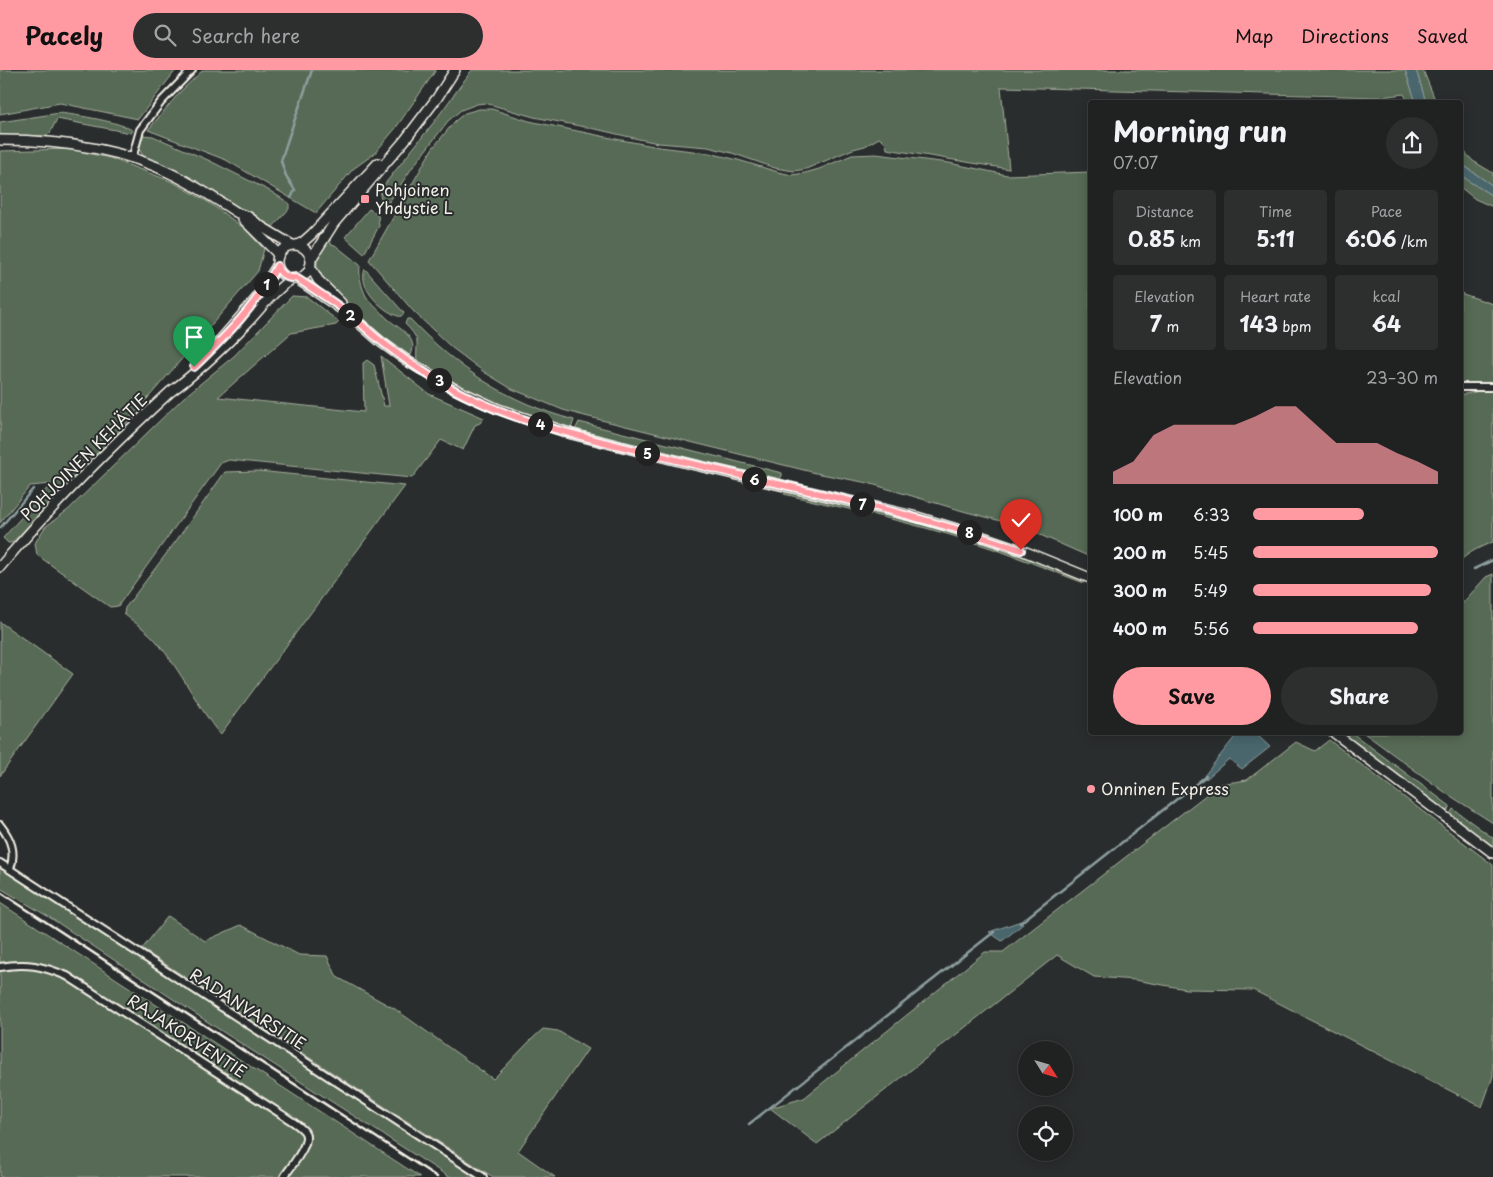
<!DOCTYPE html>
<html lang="en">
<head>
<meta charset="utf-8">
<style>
  body { margin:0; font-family:"Playpen Sans",sans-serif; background:#2d2f2f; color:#f1f3f6; height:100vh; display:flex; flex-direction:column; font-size:19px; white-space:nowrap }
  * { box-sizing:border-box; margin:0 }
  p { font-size:16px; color:#a2a4a5 }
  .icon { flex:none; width:28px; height:28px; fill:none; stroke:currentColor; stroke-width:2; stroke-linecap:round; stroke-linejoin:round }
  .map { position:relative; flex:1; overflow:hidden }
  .sheet { position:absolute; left:1088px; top:30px; width:375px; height:635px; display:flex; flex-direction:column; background:#202222; border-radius:5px; box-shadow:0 2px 12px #0003,0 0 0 1px #3d3f40 }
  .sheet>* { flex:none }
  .needle { width:32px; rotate:127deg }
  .fabs { position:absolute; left:1018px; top:971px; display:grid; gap:10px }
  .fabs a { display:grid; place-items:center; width:55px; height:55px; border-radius:50%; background:#202222; box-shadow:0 2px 12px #0003,0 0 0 1px #3d3f40; font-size:25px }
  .pin { position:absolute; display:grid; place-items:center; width:42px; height:42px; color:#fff; margin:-51px -21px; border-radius:50% 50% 50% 0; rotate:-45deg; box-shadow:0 0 5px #0007 }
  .pin .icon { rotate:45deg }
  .km { position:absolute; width:25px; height:25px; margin:-12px; border-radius:50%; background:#222; color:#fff; font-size:14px; line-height:25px; text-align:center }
  .round { display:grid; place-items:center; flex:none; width:52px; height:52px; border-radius:26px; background:#2d2f2f }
  .overview { display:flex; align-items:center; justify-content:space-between; height:85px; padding:0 25px }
  h1 { font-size:28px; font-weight:700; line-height:38px }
  .metrics { display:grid; grid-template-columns:repeat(3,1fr); gap:8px; height:85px; padding:5px 25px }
  .metrics div { display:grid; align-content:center; border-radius:5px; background:#2d2f2f; text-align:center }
  .metrics b { font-size:21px; font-weight:700 }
  .metrics small { font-size:14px; font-weight:400 }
  .metrics p { font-size:14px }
  .chart { height:140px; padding:10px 25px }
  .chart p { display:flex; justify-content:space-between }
  .chart svg { width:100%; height:90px; margin-top:5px; fill:#ff9aa2; opacity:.7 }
  .cta { display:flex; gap:10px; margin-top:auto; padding:10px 25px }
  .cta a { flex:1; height:58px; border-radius:30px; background:#ff9aa2; color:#111; font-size:20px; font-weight:700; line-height:58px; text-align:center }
  .cta a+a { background:#2d2f2f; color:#f1f3f6 }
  ul { padding:0 25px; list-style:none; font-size:16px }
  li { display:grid; grid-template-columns:80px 60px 1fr; align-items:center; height:38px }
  li i { height:12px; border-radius:6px; background:#ff9aa2 }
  header { display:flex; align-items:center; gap:30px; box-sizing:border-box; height:70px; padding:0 25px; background:#ff9aa2; color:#111 }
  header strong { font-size:24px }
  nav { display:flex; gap:28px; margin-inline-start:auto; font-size:18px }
  .search { width:350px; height:45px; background:#2d2f2f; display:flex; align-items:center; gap:12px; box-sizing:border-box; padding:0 18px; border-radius:28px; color:#a2a4a5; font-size:19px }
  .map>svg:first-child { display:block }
  .green { fill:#576b55; stroke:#a6ae9e }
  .water { fill:#49666d; stroke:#8d9e9e }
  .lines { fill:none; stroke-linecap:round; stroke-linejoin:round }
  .stream { stroke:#8d9e9e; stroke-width:2.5 }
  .street-casing { stroke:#f4f1e8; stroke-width:10 }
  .secondary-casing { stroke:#f4f1e8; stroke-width:12 }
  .street { stroke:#2a2d2e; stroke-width:6 }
  .secondary { stroke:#2a2d2e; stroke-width:9 }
  .rail { stroke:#f4f1e8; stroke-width:2.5 }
  .route-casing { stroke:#fff; stroke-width:10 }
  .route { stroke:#ff9aa2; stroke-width:6 }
  .poi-dot { fill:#ff9aa2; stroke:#2a2d2e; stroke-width:2 }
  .labels { text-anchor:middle; stroke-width:4; stroke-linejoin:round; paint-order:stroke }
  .poi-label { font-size:16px; fill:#f4f1e8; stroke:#2a2d2e; text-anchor:start }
  .street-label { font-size:16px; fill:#f4f1e8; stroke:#2a2d2e }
</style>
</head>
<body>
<header>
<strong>Pacely</strong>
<div class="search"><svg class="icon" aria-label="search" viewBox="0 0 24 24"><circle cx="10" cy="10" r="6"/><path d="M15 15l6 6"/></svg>Search here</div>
<nav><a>Map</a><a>Directions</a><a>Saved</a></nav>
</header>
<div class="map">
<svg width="1493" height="1107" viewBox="0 0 1493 1107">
  <rect width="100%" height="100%" fill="#2a2d2e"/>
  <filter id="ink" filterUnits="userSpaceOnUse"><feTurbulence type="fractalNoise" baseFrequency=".02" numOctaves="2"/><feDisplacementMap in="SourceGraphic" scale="10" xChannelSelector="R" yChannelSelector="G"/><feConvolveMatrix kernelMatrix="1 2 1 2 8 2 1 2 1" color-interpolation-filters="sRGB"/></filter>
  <g filter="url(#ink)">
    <path class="green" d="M 0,0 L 176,0 L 138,49 L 60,33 L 0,44 Z
      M 203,0 L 436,0 L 395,59 L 374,84 L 353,99 L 316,143 L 226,90 L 148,60 L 180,22 Z
      M 472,0 L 1405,0 L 1416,32 L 1408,32 L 1404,24 L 1381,27 L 1001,17 L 1009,99 L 887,79 L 886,73 L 879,68 L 865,76 L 853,79 L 806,99 L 794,101 L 775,98 L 732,83 L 708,77 L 658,73 L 634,68 L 600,60 L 534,47 L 485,33 L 477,34 L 461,40 L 448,51 L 412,98 L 389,132 L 382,133 L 380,125 L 384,115 L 434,52 Z
      M 1416,0 L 1423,0 L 1436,32 L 1426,32 Z
      M 479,39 L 492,39 L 529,51 L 616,69 L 659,77 L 709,83 L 738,90 L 778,102 L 792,105 L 805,103 L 819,99 L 852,85 L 876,84 L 949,93 L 1007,105 L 1090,102 L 1090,487 L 1020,456 L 963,441 L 868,413 L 816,403 L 585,346 L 563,340 L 534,328 L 512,319 L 484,302 L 451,277 L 414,242 L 369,190 L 432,79 L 455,51 L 465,43 Z
      M 60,43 C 76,45 123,52 133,61 L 131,63 L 57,49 L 50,63 L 46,66 L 0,66 L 0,52 Z
      M 143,65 L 153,66 L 208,90 L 270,121 L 289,133 L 289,139 L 271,159 C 240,138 209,117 176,100 C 166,95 147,93 141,83 C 137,77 141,70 143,65 Z
      M 1460,77 L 1473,91 L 1493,103 L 1493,116 L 1460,93 Z
      M 69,79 L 110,88 L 173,112 L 208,132 L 244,158 L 264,179 L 258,201 L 115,366 L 69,412 L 17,468 L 11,473 L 8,473 L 3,468 L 51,414 L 30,416 L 0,453 L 0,81 Z
      M 1460,104 L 1470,112 L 1493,126 L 1493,137 L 1475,129 L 1460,117 Z
      M 369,139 L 378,145 L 379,156 L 364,184 L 345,167 Z
      M 330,169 L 331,174 L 335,175 L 360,195 C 359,206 361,216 366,226 C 371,234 381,242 388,249 C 399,259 419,267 411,285 L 408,286 L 404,283 L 365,252 L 320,206 C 312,192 321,181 330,169 Z
      M 365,199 L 404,243 C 403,244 402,246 401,246 C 398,247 396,245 393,244 C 379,237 358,217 365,199 Z
      M 1460,223 L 1493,234 L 1493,315 L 1460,314 Z
      M 292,226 L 307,227 L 339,252 L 336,255 L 291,263 L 218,327 L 364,342 L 363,293 L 367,290 L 374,295 L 384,336 L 389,336 L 381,286 L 429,324 L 484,348 L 480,353 L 475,355 L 463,380 L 441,370 L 412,408 L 229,390 L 221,393 L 118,536 L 110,537 L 37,485 L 35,473 L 45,457 L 68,440 L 183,328 L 234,286 Z
      M 407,249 L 410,249 C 458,299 507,332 574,350 L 571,359 L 569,358 C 535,349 498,338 467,321 C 450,312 433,301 417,292 C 415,272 423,272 405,254 Z
      M 1479,321 L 1493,321 L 1493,472 C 1480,477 1469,482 1460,491 L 1460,325 Z
      M 579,352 L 782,403 L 782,406 L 779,410 L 765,407 L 587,364 L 575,360 Z
      M 258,401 L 405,416 L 220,665 C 197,635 181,601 157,572 C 148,561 135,553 124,544 L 125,538 L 176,471 L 225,402 Z
      M 786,421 L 946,460 L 1025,486 L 1085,510 L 1084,513 C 1047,499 1011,484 973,472 C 911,452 847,439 784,424 Z
      M 1493,504 L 1493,753 L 1446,723 L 1364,663 L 1460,662 L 1460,536 L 1486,507 Z
      M 0,552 L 73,604 L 0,706 Z
      M 1340,663 L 1352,663 L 1450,736 L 1450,738 L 1445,742 Z
      M 1329,670 L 1493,795 L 1493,1006 L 1482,1037 L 1253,920 L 1186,919 L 1135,910 L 1094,907 L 1057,885 L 817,1074 L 770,1038 L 804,1028 L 985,882 L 1003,882 L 1220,714 L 1247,710 L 1296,672 L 1315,681 Z
      M 1453,739 L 1493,768 L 1493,777 L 1451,747 L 1450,744 Z
      M 0,795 L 28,813 L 40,824 L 45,825 L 186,918 L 480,1107 L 449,1107 L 223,962 L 49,847 L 0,818 Z
      M 0,833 L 420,1107 L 286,1107 L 306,1077 L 309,1069 L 308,1061 L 85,912 C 58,897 32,886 0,893 Z
      M 168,846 L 205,871 L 241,855 L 299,885 L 327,886 L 337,907 L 395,939 L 493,1009 C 510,993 525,974 543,959 L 558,961 L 588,979 L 518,1081 L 555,1107 L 493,1107 L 142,879 Z
      M 23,897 L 42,900 L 65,908 L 298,1059 C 301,1062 305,1064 304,1069 C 302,1078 285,1099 280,1107 L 0,1107 L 0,901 Z"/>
    <path class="water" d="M 1405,0 L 1416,0 L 1426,32 L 1416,32 Z
      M 1460,93 L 1493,116 L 1493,126 L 1470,112 L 1460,104 Z
      M 1238,663 L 1255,663 L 1270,677 L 1242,699 L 1229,689 L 1206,709 L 1204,706 Z
      M 1021,851 L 1023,854 L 1002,871 L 989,862 Z"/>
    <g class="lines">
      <path class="stream" d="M 291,128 L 295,120 L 286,106 L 281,91 L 288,69 L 312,0
        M 0,458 L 33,419
        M 1474,499 L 1493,490
        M 1020,853 L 1206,706
        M 749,1054 L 994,862"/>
      <defs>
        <path id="street" d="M 132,89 L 140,60 L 161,32 L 192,0
          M 1460,317 L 1493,317
          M 0,755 C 11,769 16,782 10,799
          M 0,793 L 483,1107
          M 0,897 C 27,892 42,896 67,906 L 281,1044 C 288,1049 298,1054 304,1061 C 313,1072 290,1097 284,1107"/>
        <path id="secondary" d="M 0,70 C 58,70 122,78 174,105 C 196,116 216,129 236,142 C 239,144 243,145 247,146 C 252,149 257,154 262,157 C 272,163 282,169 292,175
          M 243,149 L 275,181 L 278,185
          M277 192a17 17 0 1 1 34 0a17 17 0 1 1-34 0Z
          M 297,175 L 303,172 L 312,164 L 378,93
          M 311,189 L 334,153 L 405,70 L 437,28 L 455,0
          M 310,196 L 318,210 L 341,233
          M 296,208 L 350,245 L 381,272 L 409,292 L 453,318 L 498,339 L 572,364 L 691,394 L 917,447 L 983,467 L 1021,480 L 1090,508
          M 217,274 L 257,228 L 277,196
          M 0,497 C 52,435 110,377 170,322 C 198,302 224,277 248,252 C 262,237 274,220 292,209
          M 1333,662 L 1493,783"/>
      </defs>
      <use href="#street" class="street-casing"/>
      <use href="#secondary" class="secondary-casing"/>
      <use href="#street" class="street"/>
      <use href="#secondary" class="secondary"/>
      <path class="rail" d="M 0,822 L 437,1107"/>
    </g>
  </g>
  <g class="lines" filter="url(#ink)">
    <defs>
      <path id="route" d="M 194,297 C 225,267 257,235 277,196 C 281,205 287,209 296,208 C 315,220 334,232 352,246 C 362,254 371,264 382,272 C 410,294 442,315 475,330 C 531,356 592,369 652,384 C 775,415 901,438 1021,480"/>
    </defs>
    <use href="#route" class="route-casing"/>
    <use href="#route" class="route"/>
  </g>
  <g class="poi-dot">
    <rect x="360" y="124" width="10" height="10" rx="2.5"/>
    <circle cx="1091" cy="719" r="5"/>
  </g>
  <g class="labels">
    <g class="poi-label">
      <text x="375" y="126">Pohjoinen<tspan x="375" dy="18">Yhdystie L</tspan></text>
      <text x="1101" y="725">Onninen Express</text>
    </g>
    <g class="street-label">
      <text transform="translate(84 387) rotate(-45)" y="6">POHJOINEN KEHÄTIE</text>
      <text transform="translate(248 939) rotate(33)" y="6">RADANVARSITIE</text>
      <text transform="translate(187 966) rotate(33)" y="6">RAJAKORVENTIE</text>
    </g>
  </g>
</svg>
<div class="fabs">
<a><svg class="needle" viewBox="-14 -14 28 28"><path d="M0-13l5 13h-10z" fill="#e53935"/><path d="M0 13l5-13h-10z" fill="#a2a4a5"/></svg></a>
<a><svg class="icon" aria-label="locate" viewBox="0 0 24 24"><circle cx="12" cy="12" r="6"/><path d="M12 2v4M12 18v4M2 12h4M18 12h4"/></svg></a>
</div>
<div class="pin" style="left:194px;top:297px;background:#1e9e55"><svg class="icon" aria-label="arrive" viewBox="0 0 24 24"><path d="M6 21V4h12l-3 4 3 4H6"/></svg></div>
<div class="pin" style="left:1021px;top:480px;background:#d93025"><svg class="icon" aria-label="check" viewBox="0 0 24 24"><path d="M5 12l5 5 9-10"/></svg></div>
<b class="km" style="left:266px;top:214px">1</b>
<b class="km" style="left:350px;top:245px">2</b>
<b class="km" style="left:439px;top:310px">3</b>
<b class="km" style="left:540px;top:354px">4</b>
<b class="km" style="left:647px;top:383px">5</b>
<b class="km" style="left:754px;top:409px">6</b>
<b class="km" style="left:862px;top:434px">7</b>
<b class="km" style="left:969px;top:462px">8</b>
<section class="sheet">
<div class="overview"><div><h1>Morning run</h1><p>07:07</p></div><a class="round"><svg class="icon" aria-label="share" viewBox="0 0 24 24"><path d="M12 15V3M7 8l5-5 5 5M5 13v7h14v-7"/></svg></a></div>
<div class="metrics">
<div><p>Distance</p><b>0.85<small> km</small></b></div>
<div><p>Time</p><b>5:11</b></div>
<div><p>Pace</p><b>6:06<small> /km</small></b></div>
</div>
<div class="metrics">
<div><p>Elevation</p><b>7<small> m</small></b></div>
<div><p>Heart rate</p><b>143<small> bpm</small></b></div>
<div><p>kcal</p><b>64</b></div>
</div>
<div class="chart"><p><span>Elevation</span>23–30 m</p>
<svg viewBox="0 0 160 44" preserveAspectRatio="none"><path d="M0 44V38L10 33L20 20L30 15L40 15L50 15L60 15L70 11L80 6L90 6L100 15L110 24L120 24L130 24L140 29L150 33L160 38V44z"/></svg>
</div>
<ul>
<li><b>100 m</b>6:33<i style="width:60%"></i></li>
<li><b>200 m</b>5:45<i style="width:100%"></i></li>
<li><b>300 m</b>5:49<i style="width:96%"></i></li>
<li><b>400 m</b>5:56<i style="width:89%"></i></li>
</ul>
<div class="cta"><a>Save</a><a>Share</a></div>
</section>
</div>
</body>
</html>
